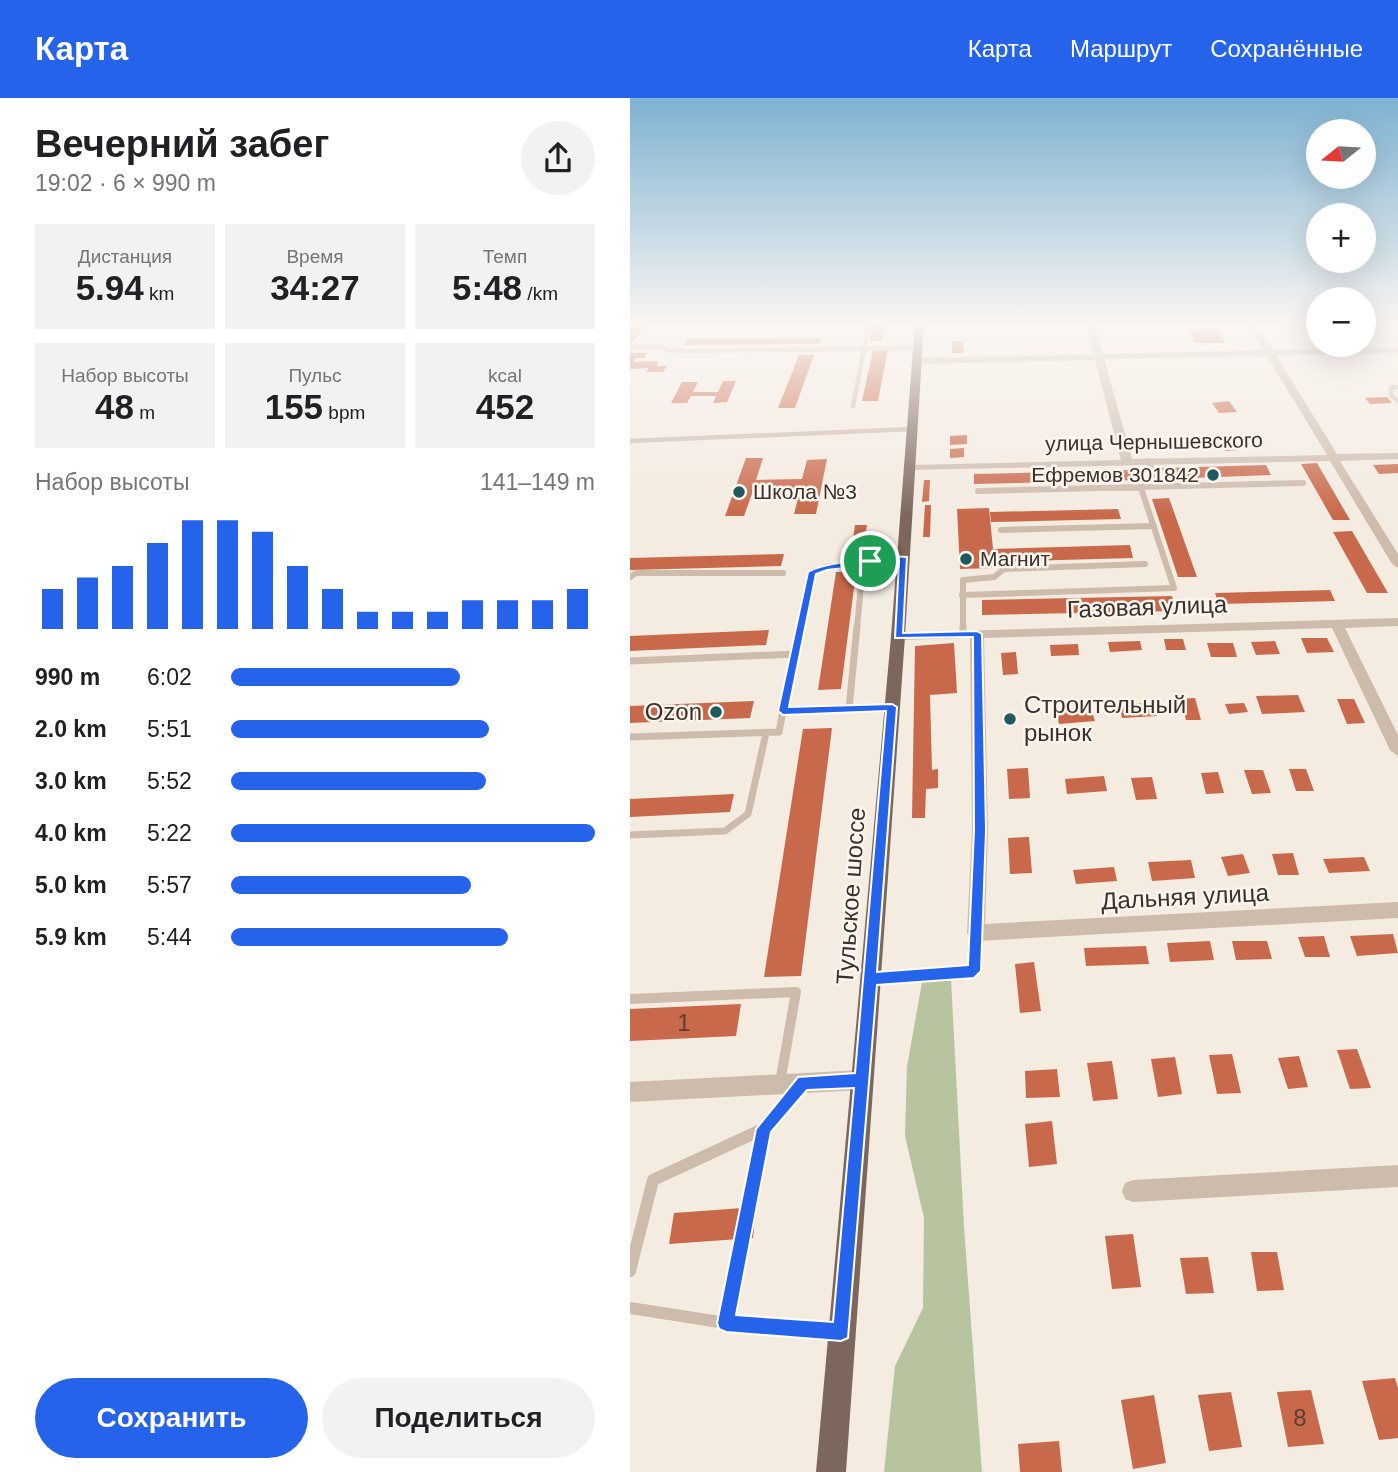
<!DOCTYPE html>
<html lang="ru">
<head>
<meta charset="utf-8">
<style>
  body { margin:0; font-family:Arial,sans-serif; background:#f2f2f2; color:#202124; height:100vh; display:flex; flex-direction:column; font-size:26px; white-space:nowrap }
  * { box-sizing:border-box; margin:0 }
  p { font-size:23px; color:#757577 }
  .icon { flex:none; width:38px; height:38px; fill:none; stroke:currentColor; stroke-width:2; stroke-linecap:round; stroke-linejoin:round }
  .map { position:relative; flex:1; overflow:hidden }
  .details { display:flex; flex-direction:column; background:#fff; width:630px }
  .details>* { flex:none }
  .needle { width:46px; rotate:252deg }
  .fabs { position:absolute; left:676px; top:21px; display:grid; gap:14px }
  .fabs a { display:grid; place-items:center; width:70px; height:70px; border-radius:50%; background:#fff; box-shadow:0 7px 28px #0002; font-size:35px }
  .pin { position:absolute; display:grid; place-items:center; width:60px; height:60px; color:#fff; margin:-30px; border:4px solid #fff; border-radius:50%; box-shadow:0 2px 7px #0007 }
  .round { display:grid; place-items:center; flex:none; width:74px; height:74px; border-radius:37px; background:#f2f2f2 }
  .summary { display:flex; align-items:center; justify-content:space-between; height:119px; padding:0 35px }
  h1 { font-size:38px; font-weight:800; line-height:52px }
  .figures { display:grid; grid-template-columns:repeat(3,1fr); gap:10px; height:119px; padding:7px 35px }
  .figures div { display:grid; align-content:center; border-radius:0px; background:#f2f2f2; text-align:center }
  .figures b { font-size:35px; font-weight:800 }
  .figures small { font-size:19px; font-weight:400 }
  .figures p { font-size:19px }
  .chart { height:196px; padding:14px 35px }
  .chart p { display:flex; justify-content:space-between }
  .chart svg { width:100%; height:126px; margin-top:7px; stroke:#2563eb; stroke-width:6 }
  .action { display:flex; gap:14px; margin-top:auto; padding:14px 35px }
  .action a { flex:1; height:80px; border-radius:42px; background:#2563eb; color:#fff; font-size:28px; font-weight:800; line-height:80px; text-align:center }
  .action a+a { background:#f2f2f2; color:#202124 }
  ul { padding:0 35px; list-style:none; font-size:23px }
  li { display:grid; grid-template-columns:112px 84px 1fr; align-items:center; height:52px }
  li i { height:18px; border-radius:9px; background:#2563eb }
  header { display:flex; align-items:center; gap:42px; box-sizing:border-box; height:98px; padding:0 35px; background:#2563eb; color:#fff }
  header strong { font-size:33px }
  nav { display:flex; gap:38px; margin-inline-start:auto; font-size:24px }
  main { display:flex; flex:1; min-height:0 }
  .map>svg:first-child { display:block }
  .green { fill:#b8c4a0 }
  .building { fill:#c8694b }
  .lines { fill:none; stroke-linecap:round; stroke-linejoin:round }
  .lane-far4 { stroke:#cdbbac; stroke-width:4.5 }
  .lane-far3 { stroke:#cdbbac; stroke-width:6 }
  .lane-far2 { stroke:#cdbbac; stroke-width:7 }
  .lane-far1 { stroke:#cdbbac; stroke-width:10 }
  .lane { stroke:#cdbbac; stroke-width:12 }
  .street { fill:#cdbbac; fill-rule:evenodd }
  .primary { fill:#7d675c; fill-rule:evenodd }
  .route { fill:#2563eb; stroke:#fff; stroke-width:2; fill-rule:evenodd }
  .poi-dot { fill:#1f5a5e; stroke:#fbf5ee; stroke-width:2.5 }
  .labels { text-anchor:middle; stroke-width:5; stroke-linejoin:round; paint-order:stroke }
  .far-street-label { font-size:21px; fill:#3b302b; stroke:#fbf5ee }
  .far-poi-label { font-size:21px; fill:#3b302b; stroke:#fbf5ee; text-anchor:start }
  .street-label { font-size:24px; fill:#3b302b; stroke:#fbf5ee }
  .poi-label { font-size:24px; fill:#3b302b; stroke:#fbf5ee; text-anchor:start }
  .near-number-label { font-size:24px; fill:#5e3e33 }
</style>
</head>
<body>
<header>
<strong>Карта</strong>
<nav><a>Карта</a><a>Маршрут</a><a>Сохранённые</a></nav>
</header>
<main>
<section class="details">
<div class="summary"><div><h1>Вечерний забег</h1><p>19:02 · 6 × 990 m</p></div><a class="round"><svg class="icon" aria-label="share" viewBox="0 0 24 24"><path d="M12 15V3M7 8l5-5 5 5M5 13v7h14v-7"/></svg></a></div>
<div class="figures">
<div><p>Дистанция</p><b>5.94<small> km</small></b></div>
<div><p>Время</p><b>34:27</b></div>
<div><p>Темп</p><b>5:48<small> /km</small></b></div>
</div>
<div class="figures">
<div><p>Набор высоты</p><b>48<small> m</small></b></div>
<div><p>Пульс</p><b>155<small> bpm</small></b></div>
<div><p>kcal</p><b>452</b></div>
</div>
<div class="chart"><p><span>Набор высоты</span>141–149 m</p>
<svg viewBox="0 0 160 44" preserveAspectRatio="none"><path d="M5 44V30M15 44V26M25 44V22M35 44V14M45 44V6M55 44V6M65 44V10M75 44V22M85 44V30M95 44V38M105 44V38M115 44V38M125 44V34M135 44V34M145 44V34M155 44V30"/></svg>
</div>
<ul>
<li><b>990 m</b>6:02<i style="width:63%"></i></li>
<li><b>2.0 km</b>5:51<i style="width:71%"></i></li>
<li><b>3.0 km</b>5:52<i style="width:70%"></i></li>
<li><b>4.0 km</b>5:22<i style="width:100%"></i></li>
<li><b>5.0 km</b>5:57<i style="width:66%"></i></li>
<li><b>5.9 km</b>5:44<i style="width:76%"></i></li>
</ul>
<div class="action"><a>Сохранить</a><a>Поделиться</a></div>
</section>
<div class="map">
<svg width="768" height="1374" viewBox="0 0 768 1374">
  <rect width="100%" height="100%" fill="#f4ebe1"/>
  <path class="green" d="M 321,881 L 334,1129 L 352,1374 L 254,1374 L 265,1268 L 293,1210 L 294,1120 L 275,1038 L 277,969 L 292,884 Z"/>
  <path class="building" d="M 4,225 L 17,225 L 3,244 L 0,244 L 0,231 Z
    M 244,225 L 255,225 L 253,243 L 240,243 Z
    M 589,231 L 595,245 L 564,245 L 558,232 Z
    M 191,240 L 189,246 L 53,247 L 57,241 Z
    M 322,243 L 333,243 L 334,255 L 322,255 Z
    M 258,251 L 248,303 L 232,303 L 243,252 Z
    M 0,255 L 17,255 L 14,260 L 6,260 L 3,264 L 28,263 L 26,268 L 37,268 L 33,274 L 16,274 L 19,270 L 0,271 Z
    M 169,257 L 184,257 L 165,310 L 148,310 Z
    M 93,283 L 106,283 L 97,304 L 83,305 L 86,298 L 61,298 L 57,305 L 41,305 L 52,284 L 68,284 L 63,294 L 88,294 Z
    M 757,299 L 762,305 L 740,306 L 735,300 Z
    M 599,303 L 607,314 L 589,315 L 582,305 Z
    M 337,337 L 337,346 L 320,347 L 320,338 Z
    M 590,343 L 603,343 L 608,352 L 595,353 Z
    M 334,350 L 334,359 L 320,360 L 320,351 Z
    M 116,360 L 133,360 L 126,382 L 172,381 L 177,362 L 197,361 L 186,416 L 164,416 L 170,392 L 123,393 L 114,418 L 95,418 Z
    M 687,365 L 720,422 L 703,422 L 671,366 Z
    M 768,366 L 768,375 L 749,376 L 743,367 Z
    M 636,367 L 641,377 L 535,381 L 532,370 Z
    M 504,372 L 507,382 L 344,386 L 344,376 Z
    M 294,382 L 300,382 L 299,403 L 292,404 Z
    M 539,400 L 567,479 L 548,479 L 522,401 Z
    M 295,407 L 301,407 L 300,439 L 293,439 Z
    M 359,410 L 363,451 L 500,447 L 503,460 L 364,464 L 364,470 L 330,471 L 327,411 Z
    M 488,411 L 491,421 L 361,424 L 360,414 Z
    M 225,427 L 237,427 L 235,440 L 223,441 Z
    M 722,433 L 758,495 L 737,495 L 703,434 Z
    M 154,456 L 151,468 L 0,472 L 0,460 Z
    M 206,474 L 226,474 L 211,591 L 188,592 Z
    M 700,492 L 705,503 L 589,506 L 585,495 Z
    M 542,498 L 546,513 L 352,517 L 352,502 Z
    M 139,532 L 136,547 L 0,553 L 0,538 Z
    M 671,540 L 697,540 L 704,554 L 677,555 Z
    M 534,541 L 553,541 L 556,552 L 536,552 Z
    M 510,543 L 512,552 L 480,554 L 478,544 Z
    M 645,543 L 650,556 L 626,557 L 621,544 Z
    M 324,545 L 327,595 L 300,597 L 302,672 L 308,671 L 308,690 L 296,691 L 295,720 L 282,720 L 285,548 Z
    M 577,545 L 603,545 L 607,559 L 581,559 Z
    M 448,546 L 449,557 L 421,558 L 420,547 Z
    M 386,554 L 388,576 L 373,577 L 371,555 Z
    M 668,597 L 675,614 L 632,616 L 626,598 Z
    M 565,600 L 571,622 L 556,622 L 551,601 Z
    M 707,601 L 724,601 L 735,625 L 717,626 Z
    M 124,603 L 120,620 L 0,625 L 0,608 Z
    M 523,605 L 527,618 L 492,620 L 489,606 Z
    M 614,605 L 618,614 L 599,616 L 595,606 Z
    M 461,610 L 465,623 L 429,626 L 426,613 Z
    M 202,630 L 171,878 L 134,879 L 173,631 Z
    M 398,670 L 400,700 L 379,701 L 377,671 Z
    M 659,671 L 676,671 L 684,693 L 666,693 Z
    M 614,672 L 633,672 L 641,695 L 622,696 Z
    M 588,674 L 594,695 L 576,696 L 571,675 Z
    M 474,678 L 477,693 L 437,696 L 435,681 Z
    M 522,679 L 527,701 L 506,702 L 501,680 Z
    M 104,696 L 100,714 L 0,719 L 0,701 Z
    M 399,739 L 402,775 L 380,776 L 378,740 Z
    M 663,755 L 669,777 L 648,777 L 642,756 Z
    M 613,756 L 620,775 L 598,778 L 591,759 Z
    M 734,759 L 740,773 L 699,775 L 693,761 Z
    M 561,762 L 565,780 L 522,783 L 518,764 Z
    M 484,769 L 487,783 L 446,786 L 443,772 Z
    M 763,836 L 768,855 L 727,858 L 720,838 Z
    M 694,838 L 700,859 L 675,859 L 668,839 Z
    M 580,843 L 584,862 L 540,864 L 537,845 Z
    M 602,843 L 637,843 L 642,861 L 606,862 Z
    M 516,848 L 519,866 L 456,868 L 454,850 Z
    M 404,864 L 411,913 L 390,915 L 385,866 Z
    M 111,906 L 106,938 L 0,943 L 0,911 Z
    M 727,951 L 741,990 L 720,991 L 707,952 Z
    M 602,956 L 611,995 L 587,996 L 579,957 Z
    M 669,958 L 678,989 L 658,991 L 648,960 Z
    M 545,959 L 552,996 L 528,999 L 521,961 Z
    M 482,963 L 488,1001 L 463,1003 L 457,965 Z
    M 427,971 L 430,999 L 396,1000 L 395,973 Z
    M 422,1023 L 427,1066 L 399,1069 L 395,1026 Z
    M 126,1109 L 123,1140 L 39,1146 L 44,1115 Z
    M 503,1136 L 511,1189 L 482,1191 L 475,1138 Z
    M 621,1154 L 647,1154 L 654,1192 L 627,1193 Z
    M 578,1159 L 584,1195 L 556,1196 L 550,1160 Z
    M 765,1280 L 768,1290 L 768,1340 L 749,1342 L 732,1283 Z
    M 681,1292 L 694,1346 L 658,1349 L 647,1294 Z
    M 601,1294 L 612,1349 L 579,1353 L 568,1297 Z
    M 524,1297 L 536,1365 L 503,1371 L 491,1302 Z
    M 429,1343 L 432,1374 L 390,1374 L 388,1346 Z"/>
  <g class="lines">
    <path class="lane-far4" d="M 0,249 L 30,249 L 41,253 L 288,250
      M 768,289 L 761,290 L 761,297 L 768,303
      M 223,308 L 239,225
      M 0,343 L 282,331"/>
    <path class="lane-far3" d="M 519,363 L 526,389
      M 348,393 L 673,385
      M 371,432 L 524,428
      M 0,479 L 6,475 L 153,475
      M 332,497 L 544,490 L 511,390
      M 170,530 L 182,474 L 196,469 L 273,461
      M 227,530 L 233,467
      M 333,530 L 333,482 L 364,479 L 374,471 L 515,466"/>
    <path class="lane-far2" d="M 333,528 L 333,536
      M 0,563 L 165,556
      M 219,611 L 227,528
      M 153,613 L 171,528
      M 0,639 L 149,634 L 153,613 L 262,609
      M 0,737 L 95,733 L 118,716 L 136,635"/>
    <path class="lane-far1" d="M 242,881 L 344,873 L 346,835
      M 0,901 L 166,894 L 150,985
      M 140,1023 L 169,989"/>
    <path class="lane" d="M 142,1021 L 133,1031 L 96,1225 L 207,1233
      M 0,1173 L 23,1082 L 133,1031
      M 0,1210 L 96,1225"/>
    <path class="street" d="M 456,225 L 464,225 L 473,256 L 634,252 L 618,225 L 626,225 L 643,252 L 768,249 L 768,255 L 646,257 L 707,356 L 768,355 L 768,361 L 710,363 L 768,456 L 768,470 L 762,466 L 700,363 L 277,372 L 277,368 L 281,367 L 491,362 L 465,262 L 287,266 L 283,263 L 287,260 L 464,256 ZM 637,258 L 697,357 L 502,361 L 474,261 Z
      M 768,520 L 768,528 L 715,530 L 768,637 L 768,658 L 760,652 L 702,530 L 354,540 L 358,732 L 355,826 L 768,804 L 768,820 L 346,843 L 340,841 L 337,835 L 342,732 L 340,540 L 268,542 L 261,538 L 263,535 Z
      M 232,972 L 239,975 L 242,982 L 239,989 L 232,992 L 0,1004 L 0,984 Z
      M 768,1067 L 768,1089 L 503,1104 L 495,1101 L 492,1093 L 495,1085 L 503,1082 Z"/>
    <path class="primary" d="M 285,225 L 294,225 L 275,538 L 216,1374 L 186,1374 L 261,538 Z"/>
  </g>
  <linearGradient id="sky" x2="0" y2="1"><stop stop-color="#7eb2d2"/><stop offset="0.54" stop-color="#faf6f2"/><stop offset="1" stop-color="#faf6f2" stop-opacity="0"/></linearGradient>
  <rect width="768" height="418" fill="url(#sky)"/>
  <path class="route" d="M 277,459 L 273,535 L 347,533 L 352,536 L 356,732 L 351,873 L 344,880 L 247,887 L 218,1240 L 211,1243 L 96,1234 L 89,1231 L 87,1225 L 126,1031 L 168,979 L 225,975 L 256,613 L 153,617 L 148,613 L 178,474 C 191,465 259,457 277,459 ZM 269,464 L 265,540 L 343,539 L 344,732 L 338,867 L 247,874 L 267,609 L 262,606 L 159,609 L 186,476 L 197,472 ZM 224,990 L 203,1224 L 106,1217 L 141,1034 L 177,992 Z"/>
  <g class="poi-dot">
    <circle cx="583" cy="377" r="7"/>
    <circle cx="109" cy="394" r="7"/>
    <circle cx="336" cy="461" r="7"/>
    <circle cx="86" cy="614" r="7"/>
    <circle cx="380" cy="621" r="7"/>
  </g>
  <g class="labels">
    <g class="far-street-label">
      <text transform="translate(524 344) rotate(-1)" y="7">улица Чернышевского</text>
    </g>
    <g class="far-poi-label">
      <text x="569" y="384" text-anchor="end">Ефремов 301842</text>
      <text x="123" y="401">Школа №3</text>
      <text x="350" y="468">Магнит</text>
    </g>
    <g class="street-label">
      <text transform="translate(517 509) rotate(-2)" y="8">Газовая улица</text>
      <text transform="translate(221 798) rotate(-86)" y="8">Тульское шоссе</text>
      <text transform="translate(555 799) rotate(-3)" y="8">Дальняя улица</text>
    </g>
    <g class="poi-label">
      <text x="394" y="615">Строительный<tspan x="394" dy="28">рынок</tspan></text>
      <text x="72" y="622" text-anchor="end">Ozon</text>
    </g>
    <g class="near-number-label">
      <text x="54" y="933">1</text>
      <text x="670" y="1328">8</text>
    </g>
  </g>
</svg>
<div class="fabs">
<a><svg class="needle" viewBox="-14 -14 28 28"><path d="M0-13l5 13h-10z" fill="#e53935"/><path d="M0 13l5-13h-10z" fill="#757577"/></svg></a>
<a>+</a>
<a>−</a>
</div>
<div class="pin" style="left:240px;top:463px;background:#1e9e55"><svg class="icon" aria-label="arrive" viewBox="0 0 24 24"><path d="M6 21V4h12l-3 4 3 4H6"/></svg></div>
</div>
</main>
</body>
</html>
